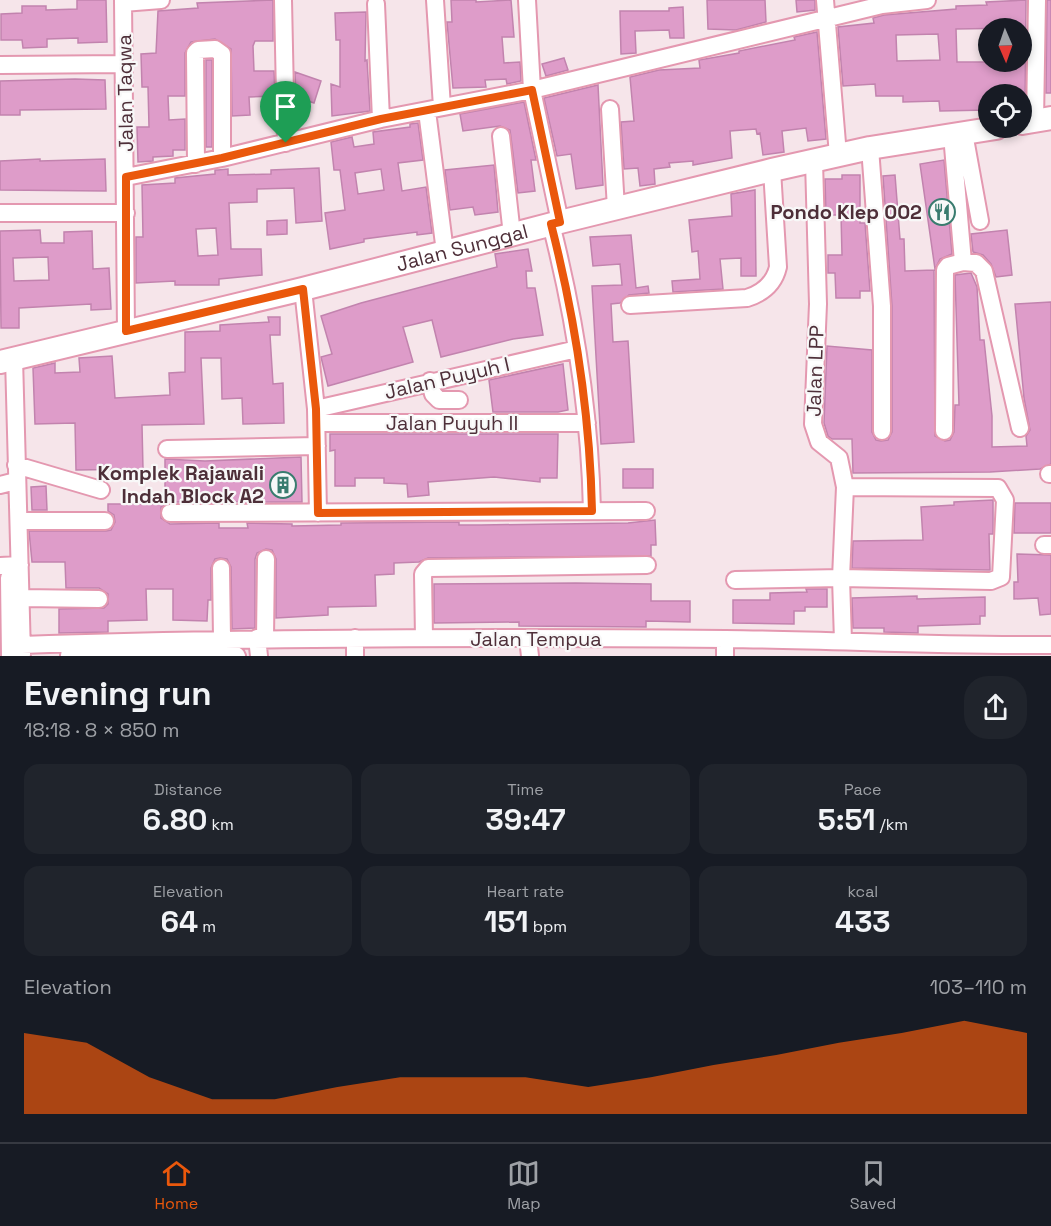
<!DOCTYPE html>
<html lang="en">
<head>
<meta charset="utf-8">
<style>
  body { margin:0; font-family:"Space Grotesk",sans-serif; background:#20242c; color:#f1f3f6; height:100vh; display:flex; flex-direction:column; font-size:22px; white-space:nowrap }
  * { box-sizing:border-box; margin:0 }
  p { font-size:20px; color:#9ea1a6 }
  .icon { flex:none; width:33px; height:33px; fill:none; stroke:currentColor; stroke-width:2; stroke-linecap:round; stroke-linejoin:round }
  .map { position:relative; height:656px; overflow:hidden }
  .drawer { display:flex; flex-direction:column; background:#171b24; flex:1 }
  .drawer>* { flex:none }
  .needle { width:39px; rotate:178deg }
  .buttons { position:absolute; left:978px; top:18px; display:grid; gap:12px }
  .buttons a { display:grid; place-items:center; width:54px; height:54px; border-radius:50%; background:#171b24; box-shadow:0 3px 9px #0003; font-size:30px }
  .pin { position:absolute; display:grid; place-items:center; width:51px; height:51px; color:#fff; margin:-62px -26px; border-radius:50% 50% 50% 0; rotate:-45deg; box-shadow:0 0 6px #0007 }
  .pin .icon { rotate:45deg }
  .round { display:grid; place-items:center; flex:none; width:63px; height:63px; border-radius:24px; background:#20242c }
  .headline { display:flex; align-items:center; justify-content:space-between; height:102px; padding:0 24px }
  h1 { font-size:33px; font-weight:700; line-height:45px }
  .stats { display:grid; grid-template-columns:repeat(3,1fr); gap:9px; height:102px; padding:6px 24px }
  .stats div { display:grid; align-content:center; border-radius:15px; background:#20242c; text-align:center }
  .stats b { font-size:30px; font-weight:700 }
  .stats small { font-size:16px; font-weight:400 }
  .stats p { font-size:16px }
  .chart { height:168px; padding:12px 24px }
  .chart p { display:flex; justify-content:space-between }
  .chart svg { width:100%; height:108px; margin-top:6px; fill:#ea580c; opacity:.7 }
  .menu { display:flex; justify-content:space-around; align-items:center; height:84px; border-top:2px solid #363941; background:#171b24; font-size:16px; color:#9ea1a6 }
  .menu a { display:grid; justify-items:center; gap:3px }
  .menu .active { color:#ea580c }
  .map>svg:first-child { display:block }
  .building { fill:#de9cc9; stroke:#c283ae; stroke-width:1.5; fill-rule:evenodd }
  .lines { fill:none; stroke-linecap:round; stroke-linejoin:round }
  .minor-casing { stroke:#e498b0; stroke-width:20 }
  .major-casing { stroke:#e498b0; stroke-width:26 }
  .minor { stroke:#fff; stroke-width:16 }
  .major { stroke:#fff; stroke-width:22 }
  .route-casing { stroke:#fff; stroke-width:12 }
  .route { stroke:#ea580c; stroke-width:8 }
  .labels { text-anchor:middle; stroke-width:4.5; stroke-linejoin:round; paint-order:stroke }
  .street-label { font-size:20px; fill:#4e2f39; stroke:#f8f8f8 }
  .poi-label { font-size:20px; font-weight:bold; fill:#4e2f39; stroke:#f8f8f8; text-anchor:end }
</style>
</head>
<body>
<div class="map">
<svg width="1051" height="656" viewBox="0 0 1051 656">
  <rect width="100%" height="100%" fill="#f6e5ea"/>
  <path class="building" d="M 77,0 L 106,0 L 107,42 L 78,43 L 78,38 L 47,39 L 47,47 L 23,48 L 22,40 L 1,40 L 1,14 L 22,13 L 22,6 L 46,6 L 46,10 L 77,9 Z
    M 273,0 L 273,41 L 255,41 L 253,46 L 254,71 L 274,71 L 275,96 L 249,97 L 250,115 L 232,116 L 231,49 L 215,39 L 191,42 L 185,53 L 185,96 L 168,96 L 169,120 L 185,119 L 185,150 L 173,150 L 173,156 L 153,157 L 153,161 L 138,162 L 137,127 L 149,127 L 148,87 L 142,87 L 141,54 L 156,53 L 158,11 L 198,8 L 197,3 Z
    M 451,0 L 476,0 L 476,2 L 511,0 L 514,37 L 502,37 L 504,63 L 520,62 L 521,81 L 507,84 L 506,79 L 485,80 L 486,87 L 453,88 L 447,22 L 452,22 Z
    M 707,0 L 765,0 L 766,22 L 736,30 L 708,29 Z
    M 796,0 L 815,0 L 815,10 L 797,12 Z
    M 1026,0 L 1025,105 L 1022,105 L 1022,94 L 988,94 L 988,110 L 940,111 L 939,101 L 903,102 L 903,96 L 876,96 L 875,84 L 843,86 L 838,27 L 874,23 L 873,18 L 884,15 L 956,9 L 956,6 L 987,5 L 986,2 ZM 1023,28 L 1024,59 L 1022,62 L 957,62 L 956,29 ZM 938,34 L 940,60 L 897,61 L 896,35 Z
    M 1047,0 L 1051,0 L 1051,93 L 1046,93 Z
    M 683,7 L 684,38 L 670,38 L 669,30 L 635,31 L 636,53 L 621,54 L 620,11 L 669,11 L 669,8 Z
    M 366,12 L 365,61 L 367,60 L 370,111 L 332,116 L 331,84 L 340,87 L 340,40 L 336,40 L 335,13 Z
    M 817,32 L 826,139 L 808,141 L 806,128 L 782,131 L 784,152 L 763,155 L 760,133 L 757,134 L 756,129 L 730,131 L 732,158 L 693,165 L 693,161 L 669,163 L 670,167 L 654,169 L 655,184 L 640,186 L 638,168 L 624,169 L 621,122 L 634,121 L 630,77 L 659,70 L 700,68 L 699,60 L 739,53 L 739,51 L 795,40 L 794,37 Z
    M 564,58 L 568,70 L 546,76 L 542,64 Z
    M 206,60 L 212,60 L 212,147 L 206,147 Z
    M 295,72 L 321,81 L 314,103 L 296,97 Z
    M 75,79 L 105,80 L 106,109 L 20,110 L 20,115 L 0,115 L 0,81 Z
    M 598,85 L 603,185 L 576,189 L 571,154 L 557,156 L 544,98 Z
    M 524,102 L 536,160 L 531,160 L 535,191 L 518,193 L 510,130 L 500,126 L 463,131 L 460,114 Z
    M 418,123 L 423,160 L 398,163 L 402,191 L 426,187 L 432,233 L 417,235 L 417,232 L 364,239 L 364,242 L 330,249 L 325,213 L 345,210 L 340,170 L 334,170 L 331,142 L 352,137 L 354,147 L 374,144 L 373,132 L 410,127 L 410,124 ZM 381,169 L 384,190 L 358,194 L 355,173 Z
    M 40,159 L 40,161 L 105,159 L 106,191 L 0,190 L 0,161 Z
    M 944,160 L 952,254 L 940,259 L 935,269 L 920,164 Z
    M 494,165 L 498,212 L 475,215 L 473,207 L 450,210 L 445,170 Z
    M 319,168 L 322,221 L 296,223 L 294,188 L 257,189 L 257,202 L 229,203 L 231,249 L 261,249 L 262,275 L 219,279 L 219,285 L 175,285 L 175,281 L 136,283 L 136,237 L 143,237 L 142,185 L 175,183 L 175,178 L 215,174 L 215,170 L 218,170 L 228,169 L 228,175 L 271,174 L 271,170 ZM 216,228 L 218,255 L 198,256 L 196,229 Z
    M 842,175 L 860,175 L 860,223 L 865,223 L 870,291 L 860,291 L 860,298 L 836,298 L 835,273 L 828,273 L 828,255 L 842,255 L 841,215 L 826,215 L 825,179 L 842,179 Z
    M 895,175 L 900,239 L 904,239 L 905,271 L 934,270 L 935,436 L 945,441 L 950,440 L 954,432 L 955,405 L 959,405 L 955,275 L 971,273 L 977,287 L 980,340 L 984,340 L 992,416 L 992,447 L 1027,446 L 1026,436 L 1030,430 L 1024,398 L 1015,304 L 1051,302 L 1051,464 L 1040,469 L 990,472 L 853,473 L 852,439 L 832,439 L 828,436 L 824,423 L 827,346 L 872,350 L 872,432 L 876,440 L 881,441 L 888,440 L 892,432 L 892,306 L 883,176 Z
    M 755,190 L 756,276 L 741,276 L 741,258 L 720,259 L 723,289 L 673,292 L 672,281 L 700,279 L 698,251 L 692,252 L 689,220 L 732,216 L 731,194 Z
    M 287,220 L 287,234 L 267,235 L 267,221 Z
    M 40,230 L 41,243 L 64,243 L 64,232 L 92,231 L 93,269 L 109,268 L 111,309 L 91,310 L 91,304 L 19,308 L 19,328 L 1,328 L 0,231 ZM 48,257 L 49,280 L 14,281 L 13,258 Z
    M 1007,230 L 1012,275 L 996,277 L 991,264 L 983,255 L 973,252 L 971,234 Z
    M 631,235 L 636,288 L 648,286 L 649,293 L 629,295 L 620,303 L 611,304 L 613,342 L 628,341 L 634,442 L 601,444 L 592,286 L 622,285 L 620,264 L 593,266 L 590,237 Z
    M 528,249 L 532,271 L 526,271 L 527,288 L 535,288 L 543,335 L 513,339 L 441,357 L 432,320 L 403,327 L 413,362 L 328,386 L 321,357 L 332,354 L 321,316 L 361,303 L 497,267 L 495,254 Z
    M 268,317 L 280,317 L 280,335 L 270,335 L 273,384 L 283,383 L 284,423 L 243,424 L 242,398 L 222,399 L 221,358 L 201,358 L 204,424 L 142,425 L 143,469 L 76,470 L 75,423 L 35,424 L 33,368 L 55,363 L 55,373 L 80,372 L 79,358 L 112,356 L 115,398 L 170,395 L 169,373 L 185,372 L 185,332 L 220,331 L 220,325 L 269,322 Z
    M 563,364 L 568,410 L 558,412 L 493,412 L 489,380 Z
    M 330,434 L 558,434 L 557,478 L 540,478 L 540,482 L 494,477 L 428,482 L 429,495 L 408,497 L 407,484 L 384,483 L 384,478 L 355,478 L 355,486 L 335,486 L 335,450 L 330,451 Z
    M 301,457 L 302,502 L 170,502 L 161,507 L 161,518 L 170,524 L 219,523 L 219,528 L 248,528 L 247,523 L 292,524 L 292,526 L 341,525 L 341,523 L 459,522 L 459,525 L 481,525 L 628,523 L 655,520 L 656,545 L 651,545 L 651,556 L 428,558 L 419,562 L 394,563 L 394,574 L 375,575 L 376,606 L 328,607 L 328,615 L 276,618 L 276,559 L 272,550 L 266,549 L 257,553 L 255,559 L 255,628 L 232,629 L 231,567 L 227,559 L 220,558 L 215,559 L 211,568 L 211,600 L 208,600 L 207,621 L 173,620 L 173,589 L 146,589 L 147,620 L 108,621 L 108,632 L 59,633 L 59,609 L 104,608 L 108,604 L 108,594 L 99,588 L 66,588 L 65,562 L 32,562 L 29,531 L 106,531 L 111,530 L 115,522 L 114,515 L 108,511 L 108,504 L 165,504 L 165,459 L 205,461 Z
    M 623,469 L 653,469 L 653,488 L 623,488 Z
    M 46,486 L 47,510 L 32,510 L 31,487 Z
    M 993,500 L 993,534 L 989,534 L 990,570 L 852,568 L 853,541 L 923,540 L 921,507 L 954,505 L 954,502 Z
    M 1015,503 L 1051,503 L 1051,533 L 1014,533 Z
    M 1017,554 L 1051,555 L 1051,614 L 1040,615 L 1038,598 L 1014,599 L 1014,582 L 1018,582 Z
    M 576,583 L 651,584 L 651,601 L 690,601 L 690,622 L 646,621 L 646,627 L 519,626 L 519,622 L 434,623 L 434,584 Z
    M 806,589 L 827,589 L 827,607 L 805,607 L 805,611 L 794,611 L 794,624 L 733,623 L 733,600 L 770,600 L 770,593 L 807,592 Z
    M 917,596 L 917,599 L 985,597 L 985,616 L 980,616 L 980,624 L 918,626 L 918,633 L 884,632 L 884,628 L 853,628 L 852,598 Z"/>
  <g class="lines">
    <defs>
      <path id="minor" d="M 123,0 L 126,331
        M 283,0 L 286,143
        M 435,0 L 442,107
        M 527,0 L 532,90 L 560,222
        M 825,0 L 838,155
        M 123,3 L 161,0
        M 376,4 L 381,119
        M 0,65 L 124,64
        M 610,109 L 616,208
        M 427,111 L 445,252
        M 1035,121 L 1037,0
        M 964,133 L 980,221
        M 952,135 L 963,262 L 976,263 L 984,271 L 1020,428
        M 501,136 L 512,235
        M 870,148 L 882,306 L 882,431
        M 814,161 L 818,304 L 813,424 L 819,442 L 839,458 L 845,487 L 841,578 L 843,641
        M 196,164 L 195,53 L 198,50 L 215,49 L 222,54 L 222,158
        M 126,177 L 222,158 L 381,119 L 532,90 L 882,5 L 927,0
        M 0,213 L 126,213
        M 551,224 C 575,318 590,414 592,511
        M 303,289 L 316,409 L 318,513
        M 630,305 L 747,298 C 763,293 774,284 778,267 L 772,170
        M 14,358 L 22,654
        M 430,381 L 433,394 L 439,400 L 459,400
        M 316,409 L 577,349
        M 317,423 L 587,423
        M 944,431 L 945,270 L 948,266 L 963,262
        M 167,449 L 317,446
        M 16,465 L 101,490
        M 1049,474 L 1051,474
        M 0,485 L 16,481
        M 170,513 L 646,511
        M 19,521 L 105,521
        M 1044,545 L 1051,545
        M 0,566 L 20,565
        M 221,568 L 222,638
        M 9,578 L 10,656
        M 735,580 L 841,578 L 991,581 L 1001,577 L 1005,500 L 998,488 L 845,487
        M 21,598 L 99,599
        M 257,638 L 259,656
        M 265,638 L 266,559
        M 424,638 L 423,574 L 428,568 L 647,565
        M 528,639 L 530,656
        M 725,639 L 725,656
        M 22,645 C 256,637 491,637 725,639 C 834,640 942,646 1051,645
        M 69,655 L 231,652 L 237,656
        M 355,656 L 355,638"/>
      <g id="major">
        <path d="M 1022,123 L 1051,118"/>
        <path id="s1" d="M 0,362 L 303,289 L 560,222 L 772,170 L 870,148 L 996,128"/>
      </g>
    </defs>
    <use href="#minor" class="minor-casing"/>
    <use href="#major" class="major-casing"/>
    <use href="#minor" class="minor"/>
    <use href="#major" class="major"/>
  </g>
  <g class="lines">
    <defs>
      <path id="route" d="M 532,90 L 560,222 L 551,224 C 575,318 590,414 592,511 L 318,513 L 316,409 L 303,289 L 126,331 L 126,177 L 222,158 L 381,119 Z"/>
    </defs>
    <use href="#route" class="route-casing"/>
    <use href="#route" class="route"/>
  </g>
  <defs>
    <symbol id="restaurant-ring" viewBox="-11 -11 22 22"><circle r="9.5" fill="#f8f8f8" stroke="#397c6f" stroke-width="1.5"/><path d="M-5-6h1v4h1v-4h1v4h1v-4h1v5L-1.5 .5V6h-2V.5L-5-1ZM5-6V6H3V1.5H1.5Q1.5-4 5-6Z" fill="#397c6f"/></symbol>
    <symbol id="building-ring" viewBox="-11 -11 22 22"><circle r="9.5" fill="#f8f8f8" stroke="#397c6f" stroke-width="1.5"/><path d="M-4-6H4V6H1V3H-1V6H-4ZM-2.5-4.3h1.7v1.8h-1.7ZM.8-4.3h1.7v1.8H.8ZM-2.5-1h1.7V.8h-1.7ZM.8-1h1.7V.8H.8Z" fill="#397c6f"/></symbol>
  </defs>
  <g fill-rule="evenodd">
    <use href="#restaurant-ring" x="927" y="197" width="30" height="30"/>
    <use href="#building-ring" x="268" y="470" width="30" height="30"/>
  </g>
  <g class="labels">
    <g class="street-label">
      <text transform="translate(125 93) rotate(-91)" y="7">Jalan Taqwa</text>
      <text dy="7" stroke="none"><textPath href="#s1" startOffset="476">Jalan Sunggal</textPath></text>
      <text transform="translate(815 371) rotate(-88)" y="7">Jalan LPP</text>
      <text transform="translate(447 378) rotate(-13)" y="7">Jalan Puyuh I</text>
      <text x="452" y="430">Jalan Puyuh II</text>
      <text x="536" y="646">Jalan Tempua</text>
    </g>
    <g class="poi-label">
      <text x="922" y="219">Pondo Klep 002</text>
      <text x="264" y="480">Komplek Rajawali<tspan x="264" dy="23">Indah Block A2</tspan></text>
    </g>
  </g>
</svg>
<div class="buttons">
<a><svg class="needle" viewBox="-14 -14 28 28"><path d="M0-13l5 13h-10z" fill="#e53935"/><path d="M0 13l5-13h-10z" fill="#9ea1a6"/></svg></a>
<a><svg class="icon" aria-label="locate" viewBox="0 0 24 24"><circle cx="12" cy="12" r="6"/><path d="M12 2v4M12 18v4M2 12h4M18 12h4"/></svg></a>
</div>
<div class="pin" style="left:286px;top:143px;background:#1e9e55"><svg class="icon" aria-label="arrive" viewBox="0 0 24 24"><path d="M6 21V4h12l-3 4 3 4H6"/></svg></div>
</div>
<section class="drawer">
<div class="headline"><div><h1>Evening run</h1><p>18:18 · 8 × 850 m</p></div><a class="round"><svg class="icon" aria-label="share" viewBox="0 0 24 24"><path d="M12 15V3M7 8l5-5 5 5M5 13v7h14v-7"/></svg></a></div>
<div class="stats">
<div><p>Distance</p><b>6.80<small> km</small></b></div>
<div><p>Time</p><b>39:47</b></div>
<div><p>Pace</p><b>5:51<small> /km</small></b></div>
</div>
<div class="stats">
<div><p>Elevation</p><b>64<small> m</small></b></div>
<div><p>Heart rate</p><b>151<small> bpm</small></b></div>
<div><p>kcal</p><b>433</b></div>
</div>
<div class="chart"><p><span>Elevation</span>103–110 m</p>
<svg viewBox="0 0 160 44" preserveAspectRatio="none"><path d="M0 44V11L10 15L20 29L30 38L40 38L50 33L60 29L70 29L80 29L90 33L100 29L110 24L120 20L130 15L140 11L150 6L160 11V44z"/></svg>
</div>
</section>
<nav class="menu">
<a class="active"><svg class="icon" aria-label="home" viewBox="0 0 24 24"><path d="M3 11l9-7 9 7M6 9v11h12V9"/></svg>Home</a>
<a><svg class="icon" aria-label="map" viewBox="0 0 24 24"><path d="M3 6l6-2 6 2 6-2v14l-6 2-6-2-6 2zM9 4v14M15 6v14"/></svg>Map</a>
<a><svg class="icon" aria-label="saved" viewBox="0 0 24 24"><path d="M7 4h10v16l-5-4-5 4z"/></svg>Saved</a>
</nav>
</body>
</html>
